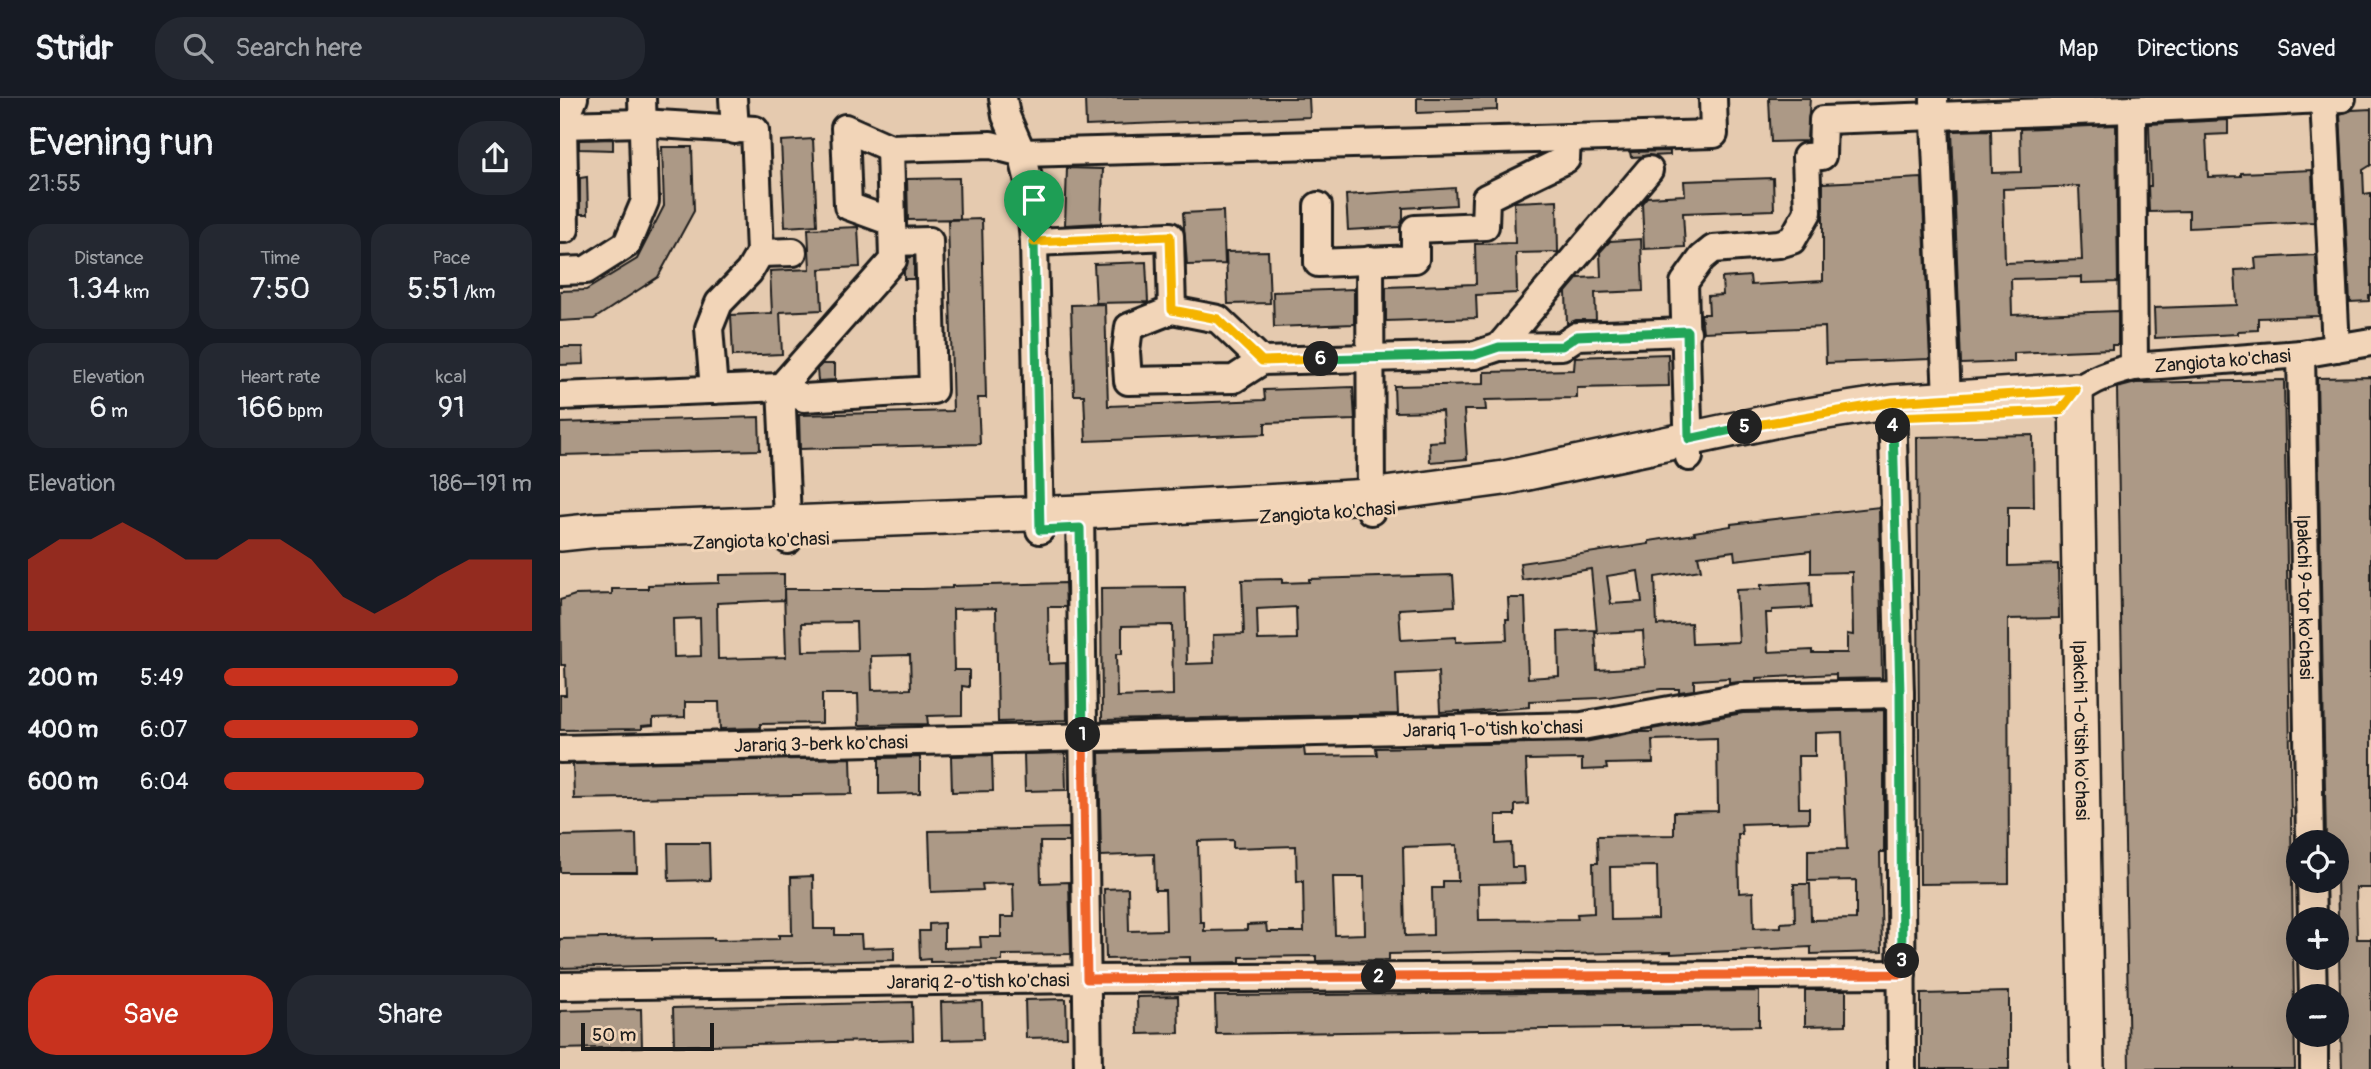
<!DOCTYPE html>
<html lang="en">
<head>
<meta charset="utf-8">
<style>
  body { margin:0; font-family:Pangolin,sans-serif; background:#242831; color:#f1f3f6; height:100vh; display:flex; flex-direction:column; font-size:26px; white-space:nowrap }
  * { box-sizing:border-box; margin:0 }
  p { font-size:23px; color:#9ea1a6 }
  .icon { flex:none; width:38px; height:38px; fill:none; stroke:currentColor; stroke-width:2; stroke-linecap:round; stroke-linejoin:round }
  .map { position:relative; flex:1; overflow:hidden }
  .drawer { display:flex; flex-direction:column; background:#171b24; width:560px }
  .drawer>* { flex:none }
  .controls { position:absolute; left:1726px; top:732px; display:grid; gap:14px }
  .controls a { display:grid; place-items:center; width:63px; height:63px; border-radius:50%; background:#171b24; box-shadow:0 7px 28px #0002; font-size:35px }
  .scale { position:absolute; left:21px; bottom:18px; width:133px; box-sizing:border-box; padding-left:7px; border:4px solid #1c1c1c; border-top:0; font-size:19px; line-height:24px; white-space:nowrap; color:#1c1c1c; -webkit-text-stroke:5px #f2d5b8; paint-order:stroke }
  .pin { position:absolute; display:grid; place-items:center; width:60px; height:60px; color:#fff; margin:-72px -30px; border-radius:50% 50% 50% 0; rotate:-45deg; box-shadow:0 0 7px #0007 }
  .pin .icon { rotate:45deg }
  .km { position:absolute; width:35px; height:35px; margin:-18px; border-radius:50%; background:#222; color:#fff; font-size:19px; line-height:35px; text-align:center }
  .round { display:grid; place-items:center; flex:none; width:74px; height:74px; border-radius:28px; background:#242831 }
  .head { display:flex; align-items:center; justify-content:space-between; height:119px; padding:0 28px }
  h1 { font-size:38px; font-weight:600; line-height:52px }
  .metrics { display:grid; grid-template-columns:repeat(3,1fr); gap:10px; height:119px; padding:7px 28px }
  .metrics div { display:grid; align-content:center; border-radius:18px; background:#242831; text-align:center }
  .metrics b { font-size:30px; font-weight:600 }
  .metrics small { font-size:19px; font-weight:400 }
  .metrics p { font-size:19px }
  .chart { height:196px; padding:14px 28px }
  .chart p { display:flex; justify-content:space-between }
  .chart svg { width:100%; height:126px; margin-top:7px; fill:#c8321e; opacity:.7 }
  .cta { display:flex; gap:14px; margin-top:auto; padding:14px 28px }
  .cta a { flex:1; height:80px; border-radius:28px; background:#c8321e; color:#fff; font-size:28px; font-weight:600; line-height:80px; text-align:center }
  .cta a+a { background:#242831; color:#f1f3f6 }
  ul { padding:0 28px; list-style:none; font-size:23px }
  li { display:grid; grid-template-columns:112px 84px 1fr; align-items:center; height:52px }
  li i { height:18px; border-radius:9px; background:#c8321e }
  header { display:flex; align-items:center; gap:42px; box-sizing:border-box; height:98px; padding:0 35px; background:#171b24; border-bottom:2px solid #363941 }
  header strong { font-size:33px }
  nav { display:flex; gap:38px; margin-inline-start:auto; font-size:24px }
  .search { width:490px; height:63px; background:#242831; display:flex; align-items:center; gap:18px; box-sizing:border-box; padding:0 24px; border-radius:28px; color:#9ea1a6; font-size:26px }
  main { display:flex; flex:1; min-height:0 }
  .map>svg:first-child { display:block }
  .building { fill:#ac9986; stroke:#1c1c1c; stroke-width:2; fill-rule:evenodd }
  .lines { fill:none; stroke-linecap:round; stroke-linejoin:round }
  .minor-casing { stroke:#1c1c1c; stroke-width:32 }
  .major-casing { stroke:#1c1c1c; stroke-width:38 }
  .minor { stroke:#f2d5b8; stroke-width:26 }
  .major { stroke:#f2d5b8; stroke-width:33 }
  .split-1-casing { stroke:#fff; stroke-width:14 }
  .split-2-casing { stroke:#fff; stroke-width:14 }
  .split-3-casing { stroke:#fff; stroke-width:14 }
  .split-4-casing { stroke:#fff; stroke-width:14 }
  .split-5-casing { stroke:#fff; stroke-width:14 }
  .split-6-casing { stroke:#fff; stroke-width:14 }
  .split-7-casing { stroke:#fff; stroke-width:14 }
  .split-1 { stroke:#22a559; stroke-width:9 }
  .split-2 { stroke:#f0652b; stroke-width:9 }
  .split-3 { stroke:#f0652b; stroke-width:9 }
  .split-4 { stroke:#22a559; stroke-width:9 }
  .split-5 { stroke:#f5b400; stroke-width:9 }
  .split-6 { stroke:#22a559; stroke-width:9 }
  .split-7 { stroke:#f5b400; stroke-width:9 }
  .labels { text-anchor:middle; stroke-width:6; stroke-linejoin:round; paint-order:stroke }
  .street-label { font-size:19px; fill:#1c1c1c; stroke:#f2d5b8 }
</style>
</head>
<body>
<header>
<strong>Stridr</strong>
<div class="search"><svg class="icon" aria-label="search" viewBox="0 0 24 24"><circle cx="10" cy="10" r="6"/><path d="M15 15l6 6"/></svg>Search here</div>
<nav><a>Map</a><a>Directions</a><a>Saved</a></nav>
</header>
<main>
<section class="drawer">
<div class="head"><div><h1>Evening run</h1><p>21:55</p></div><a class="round"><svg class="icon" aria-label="share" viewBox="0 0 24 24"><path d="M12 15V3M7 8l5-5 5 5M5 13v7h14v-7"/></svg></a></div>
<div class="metrics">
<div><p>Distance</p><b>1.34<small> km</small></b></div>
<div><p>Time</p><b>7:50</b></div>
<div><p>Pace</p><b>5:51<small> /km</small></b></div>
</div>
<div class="metrics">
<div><p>Elevation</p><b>6<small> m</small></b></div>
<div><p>Heart rate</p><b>166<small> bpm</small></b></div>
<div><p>kcal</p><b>91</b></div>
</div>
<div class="chart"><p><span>Elevation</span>186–191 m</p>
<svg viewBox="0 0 160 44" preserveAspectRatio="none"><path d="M0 44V19L10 12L20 12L30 6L40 12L50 19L60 19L70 12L80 12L90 19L100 32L110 38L120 32L130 25L140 19L150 19L160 19V44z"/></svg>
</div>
<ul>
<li><b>200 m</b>5:49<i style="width:76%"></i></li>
<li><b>400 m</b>6:07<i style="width:63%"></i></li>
<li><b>600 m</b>6:04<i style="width:65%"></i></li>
</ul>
<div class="cta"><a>Save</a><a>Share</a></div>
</section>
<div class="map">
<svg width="1811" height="971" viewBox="0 0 1811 971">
  <rect width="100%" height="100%" fill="#e5caaf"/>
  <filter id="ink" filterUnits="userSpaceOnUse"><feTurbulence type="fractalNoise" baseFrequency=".0143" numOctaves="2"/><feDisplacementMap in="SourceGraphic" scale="14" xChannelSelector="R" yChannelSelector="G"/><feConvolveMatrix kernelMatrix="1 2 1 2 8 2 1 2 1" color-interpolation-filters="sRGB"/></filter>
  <g filter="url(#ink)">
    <path class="building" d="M 552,0 L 749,0 L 750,19 L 526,28 L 525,1 Z
      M 857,0 L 937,0 L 937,12 L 857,15 Z
      M 1209,0 L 1250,0 L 1247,43 L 1211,44 Z
      M 1811,11 L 1811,67 L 1803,72 L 1804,96 L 1811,95 L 1811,197 L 1809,197 L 1809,203 L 1790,204 L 1780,16 L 1792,12 Z
      M 1668,22 L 1668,36 L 1646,37 L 1648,79 L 1681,78 L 1681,75 L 1752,72 L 1754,124 L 1629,130 L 1629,113 L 1589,114 L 1588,88 L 1591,88 L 1589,26 Z
      M 1556,27 L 1558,184 L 1522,185 L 1522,179 L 1451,181 L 1452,217 L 1558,213 L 1558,247 L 1552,247 L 1552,251 L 1454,255 L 1454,264 L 1401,266 L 1392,33 L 1431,32 L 1432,75 L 1461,74 L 1460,31 ZM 1519,88 L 1522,162 L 1445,165 L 1443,91 Z
      M 53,41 L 53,52 L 19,51 L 19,42 Z
      M 253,41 L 257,127 L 225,129 L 221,43 Z
      M 102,49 L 132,49 L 134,113 L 98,179 L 34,221 L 0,223 L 0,193 L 26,192 L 77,161 L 104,108 Z
      M 1110,53 L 1110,57 L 1071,59 L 1070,54 Z
      M 507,70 L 543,71 L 541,125 L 505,127 Z
      M 27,79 L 28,116 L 20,116 L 20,80 Z
      M 399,80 L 400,121 L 348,122 L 347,81 Z
      M 1213,80 L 1214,112 L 1123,115 L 1125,149 L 1084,151 L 1082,105 L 1087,99 L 1125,97 L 1124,83 Z
      M 1362,80 L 1370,261 L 1266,265 L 1265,229 L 1143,234 L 1141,216 L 1149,216 L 1148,198 L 1163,197 L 1162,180 L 1190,178 L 1191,187 L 1263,183 L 1263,85 Z
      M 895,90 L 896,107 L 843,110 L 843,121 L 840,129 L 788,132 L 786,97 Z
      M 997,102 L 998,154 L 956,155 L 957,195 L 916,197 L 917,220 L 826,223 L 826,189 L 916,186 L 915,146 L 955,145 L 954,104 Z
      M 663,113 L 665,166 L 627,167 L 623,115 Z
      M 422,121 L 426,300 L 418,300 L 420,346 L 240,351 L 239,317 L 393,313 L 388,122 Z
      M 298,129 L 300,169 L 260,171 L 262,212 L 220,214 L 222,256 L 173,258 L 171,217 L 212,215 L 210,173 L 250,171 L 248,131 Z
      M 1081,141 L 1083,193 L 1035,195 L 1036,222 L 1016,222 L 1007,226 L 1006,194 L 1018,180 L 1041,179 L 1040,154 L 1050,143 Z
      M 708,153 L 710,205 L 668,206 L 666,154 Z
      M 1756,157 L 1759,218 L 1698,220 L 1698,232 L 1678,233 L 1678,236 L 1595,240 L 1594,210 L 1677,207 L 1675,172 L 1696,171 L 1695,160 Z
      M 349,159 L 354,159 L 354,181 L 344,181 L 344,173 Z
      M 586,164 L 588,204 L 536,205 L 534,166 Z
      M 794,191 L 794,226 L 714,229 L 713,194 Z
      M 545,206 L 548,308 L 705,302 L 704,292 L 793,289 L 795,322 L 705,325 L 705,336 L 526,343 L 524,297 L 514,297 L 511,207 Z
      M 0,249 L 23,249 L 24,266 L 0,267 Z
      M 1108,256 L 1109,288 L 1017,290 L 1017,300 L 925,302 L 926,312 L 904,312 L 907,361 L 870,364 L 869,344 L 884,343 L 882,313 L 835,314 L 834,288 L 924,286 L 924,274 L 1014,272 L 1015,259 Z
      M 262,266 L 275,266 L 275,282 L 258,283 L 257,271 Z
      M 1811,279 L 1811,790 L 1796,790 L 1797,841 L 1811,841 L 1811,971 L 1782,971 L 1776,744 L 1766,744 L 1757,280 Z
      M 1724,282 L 1735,971 L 1569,971 L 1557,290 L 1576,285 Z
      M 199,319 L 200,352 L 0,357 L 0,325 Z
      M 1473,337 L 1474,409 L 1448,409 L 1448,468 L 1498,466 L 1499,520 L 1448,521 L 1449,785 L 1360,786 L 1357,339 Z
      M 1319,409 L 1322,580 L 1276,581 L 1276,576 L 1196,580 L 1196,583 L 1169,585 L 1169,580 L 1134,582 L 1134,592 L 1119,594 L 1119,591 L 1101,591 L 1040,600 L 969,603 L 969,609 L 900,615 L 900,613 L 880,614 L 878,574 L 836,576 L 838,616 L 542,622 L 541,490 L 625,489 L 627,566 L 654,565 L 653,537 L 684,536 L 682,482 L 722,481 L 722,485 L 749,484 L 749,481 L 893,477 L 895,508 L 839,511 L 841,542 L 896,539 L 896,544 L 947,542 L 946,521 L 949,521 L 948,500 L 965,500 L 968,580 L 999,578 L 998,534 L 1035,532 L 1037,572 L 1085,569 L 1083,533 L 1037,535 L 1031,471 L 962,482 L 960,465 L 1089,446 L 1089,443 L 1135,436 L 1134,434 L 1171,428 L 1171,426 ZM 1174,453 L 1175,462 L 1251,453 L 1251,475 L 1292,474 L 1293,537 L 1287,536 L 1287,555 L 1252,555 L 1252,552 L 1208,554 L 1206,515 L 1212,515 L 1212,512 L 1251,510 L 1250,484 L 1201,487 L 1201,491 L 1176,492 L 1179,544 L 1132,546 L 1131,525 L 1097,527 L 1095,479 L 1141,472 L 1138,458 ZM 1078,473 L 1082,504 L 1051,506 L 1047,478 ZM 736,509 L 737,541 L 698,542 L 697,511 ZM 612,527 L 613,597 L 557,599 L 556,556 L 562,556 L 562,528 Z
      M 224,476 L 224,502 L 157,505 L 158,561 L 226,559 L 224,491 L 362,491 L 392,490 L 392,488 L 505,485 L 506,509 L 488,509 L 489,566 L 506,565 L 507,622 L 438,624 L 436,510 L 393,511 L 394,572 L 409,572 L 409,589 L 402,588 L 402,617 L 367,618 L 368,626 L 299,627 L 298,596 L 262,596 L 262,625 L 200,626 L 200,630 L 160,631 L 159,604 L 125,604 L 125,619 L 93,620 L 93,627 L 82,628 L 82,631 L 0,632 L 0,597 L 6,597 L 5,567 L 1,567 L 0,502 L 15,497 L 52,496 L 52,491 L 88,491 L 88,487 L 159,485 L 159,477 ZM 140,520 L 141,558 L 114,559 L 113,521 ZM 296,524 L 297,552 L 243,553 L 242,525 ZM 350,557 L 351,591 L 312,592 L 311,558 Z
      M 1324,612 L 1324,754 L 1320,754 L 1322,854 L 1251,856 L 1251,849 L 1111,856 L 1111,854 L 1005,856 L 963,855 L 963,853 L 829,856 L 829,862 L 756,863 L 756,858 L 680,859 L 680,864 L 630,865 L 630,859 L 546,861 L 544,791 L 568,790 L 569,833 L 606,832 L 605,792 L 595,792 L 594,756 L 541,758 L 539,655 L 744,650 L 745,658 L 817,657 L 816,650 L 864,649 L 864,647 L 1025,644 L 1075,634 L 1092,634 L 1092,631 L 1183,615 ZM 1282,634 L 1287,751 L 1248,752 L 1248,783 L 1296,782 L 1296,821 L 1251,822 L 1250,786 L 1234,786 L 1235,824 L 1221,825 L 1221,829 L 1194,830 L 1193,794 L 1179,795 L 1178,736 L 1182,736 L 1181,726 L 1249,724 L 1249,710 L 1239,710 L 1238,658 L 1255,658 L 1255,635 ZM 1157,640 L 1158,713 L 1114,714 L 1114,737 L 1037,738 L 1038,765 L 1033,765 L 1034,815 L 1017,816 L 1018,821 L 919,822 L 918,786 L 965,785 L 964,769 L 952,769 L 951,745 L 936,746 L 936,717 L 955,717 L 955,707 L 968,706 L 966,662 L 1022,661 L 1022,672 L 1047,671 L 1046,666 L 1093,665 L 1092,642 ZM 673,742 L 673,750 L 736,748 L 737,784 L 743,783 L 744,834 L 707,834 L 706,826 L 687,827 L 687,832 L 644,833 L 644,824 L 640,824 L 638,743 ZM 897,747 L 898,783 L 883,783 L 883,790 L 872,790 L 873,837 L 845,838 L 843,749 ZM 1097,768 L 1098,821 L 1051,822 L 1050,769 ZM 773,779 L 804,779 L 805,836 L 775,837 Z
      M 505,655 L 506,692 L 465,693 L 464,656 Z
      M 432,657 L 433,693 L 392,694 L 391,658 Z
      M 360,659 L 360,695 L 319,696 L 319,660 Z
      M 291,660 L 292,696 L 14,701 L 13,666 Z
      M 509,730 L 509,744 L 480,744 L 481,785 L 509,784 L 511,856 L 442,857 L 442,863 L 370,864 L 370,861 L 360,862 L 359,833 L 369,833 L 369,826 L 384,825 L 384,850 L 421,849 L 420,839 L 441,839 L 441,819 L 454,819 L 453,785 L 422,786 L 423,792 L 371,794 L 369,733 Z
      M 76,736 L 77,774 L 0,774 L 0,738 Z
      M 108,745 L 149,745 L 150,782 L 109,783 Z
      M 253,778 L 254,831 L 275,831 L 275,837 L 301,837 L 302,850 L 334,849 L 334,862 L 0,870 L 0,841 L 92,839 L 92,841 L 154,840 L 154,842 L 219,841 L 219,837 L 232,837 L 231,779 Z
      M 1245,892 L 1286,892 L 1286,927 L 1245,928 Z
      M 1199,893 L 1199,928 L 656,936 L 655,898 Z
      M 1449,894 L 1449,971 L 1361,971 L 1361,896 Z
      M 618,898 L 619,935 L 578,936 L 577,899 Z
      M 506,901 L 507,939 L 466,940 L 465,902 Z
      M 422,903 L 423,941 L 382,942 L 381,904 Z
      M 352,904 L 353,942 L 114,948 L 113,910 Z
      M 81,911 L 82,949 L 0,951 L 0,913 Z"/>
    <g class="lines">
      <defs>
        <g id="minor">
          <path d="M 173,0 L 175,32"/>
          <path d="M 443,0 L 446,18 L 462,55 L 469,84 L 474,144 L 480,432"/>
          <path d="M 1764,1 L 1776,250"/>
          <path d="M 1374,2 L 1387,300"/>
          <path d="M 1572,11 L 1574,269"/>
          <path d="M 0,27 L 82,25 L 195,32 L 200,155 L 189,174 L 159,205 L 149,230 L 154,292"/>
          <path d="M 758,108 L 758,165 L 855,161 L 855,131 L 925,128 L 926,100 L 1006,61 L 1007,40"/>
          <path d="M 332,124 L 288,108 L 285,30 L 330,50 L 431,47 L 462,55 L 1154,36 L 1153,0"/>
          <path d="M 0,131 L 5,131 L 3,27 L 14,0"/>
          <path d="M 474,144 L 610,138 L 612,212"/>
          <path d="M 200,155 L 233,154"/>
          <path d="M 810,162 L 811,413"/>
          <path d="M 0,173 L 26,172 L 67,146 L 85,103 L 82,0"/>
          <path d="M 939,249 L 1089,72"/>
          <path id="s1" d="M 1741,256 L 1750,744"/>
          <path d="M 702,263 L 658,221 L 612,212 L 569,229 L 566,253 L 568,283 L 674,281 L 702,263 L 915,257 L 939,249 L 1002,248 L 1017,238 L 1127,234"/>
          <path d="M 0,298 L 221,289 L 244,300 L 373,292 L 369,143 L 333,144"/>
          <path d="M 1332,304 L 1340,596 L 1342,971"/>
          <path id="s2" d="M 1504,307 C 1522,284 1546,276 1574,269 L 1741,256 L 1811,244"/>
          <path d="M 1129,359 L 1124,185 L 1142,160 L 1153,151 L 1219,146 L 1232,142 L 1248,114 L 1246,59 L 1262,58 L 1263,22 L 1572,11 L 1782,0"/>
          <path d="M 520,414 L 528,971"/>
          <path d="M 228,442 L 221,289 L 333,162 L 330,50"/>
          <path id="s3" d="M 0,651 L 1022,628 L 1181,599 L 1340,596"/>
          <path d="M 1751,782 L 1752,821"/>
          <path d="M 1752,859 L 1753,898"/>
          <path id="s4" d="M 0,888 L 527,881 L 1342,876"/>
          <path d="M 1754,936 L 1754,971"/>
        </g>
        <g id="major">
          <path id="s5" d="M 0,436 L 38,432 L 520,414 L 810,398 L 944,380 L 1228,320 L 1332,304 L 1516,292 L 1527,971"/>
        </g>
      </defs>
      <use href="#minor" class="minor-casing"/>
      <use href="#major" class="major-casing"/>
      <use href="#minor" class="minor"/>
      <use href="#major" class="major"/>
    </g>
  </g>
  <g class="lines" filter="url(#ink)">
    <defs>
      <path id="split-1" d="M 474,144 L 480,432 L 520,430 L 523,637"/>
      <path id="split-2" d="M 523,637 L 527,881 L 819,879"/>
      <path id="split-3" d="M 819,879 L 1342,876 L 1342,863"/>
      <path id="split-4" d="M 1333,328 L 1340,596 L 1342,863"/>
      <path id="split-5" d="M 1185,329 L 1332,304 L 1516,292 L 1500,313 L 1332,319 L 1333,328"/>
      <path id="split-6" d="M 761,261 L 915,257 L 939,249 L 1002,248 L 1017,238 L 1127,233 L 1129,341 L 1185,329"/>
      <path id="split-7" d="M 474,144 L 610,138 L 612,212 L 658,221 L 702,263 L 761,261"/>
    </defs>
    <use href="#split-1" class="split-1-casing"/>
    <use href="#split-2" class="split-2-casing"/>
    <use href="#split-3" class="split-3-casing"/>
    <use href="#split-4" class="split-4-casing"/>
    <use href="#split-5" class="split-5-casing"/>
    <use href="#split-6" class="split-6-casing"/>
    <use href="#split-7" class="split-7-casing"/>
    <use href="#split-1" class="split-1"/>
    <use href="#split-2" class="split-2"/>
    <use href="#split-3" class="split-3"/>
    <use href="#split-4" class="split-4"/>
    <use href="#split-5" class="split-5"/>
    <use href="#split-6" class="split-6"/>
    <use href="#split-7" class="split-7"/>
  </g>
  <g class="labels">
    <g class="street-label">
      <text dy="7" stroke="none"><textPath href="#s2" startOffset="170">Zangiota ko'chasi</textPath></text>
      <text transform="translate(767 414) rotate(-4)" y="7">Zangiota ko'chasi</text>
      <text transform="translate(201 442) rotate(-2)" y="7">Zangiota ko'chasi</text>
      <text dy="7" stroke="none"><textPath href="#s1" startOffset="243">Ipakchi 9-tor ko'chasi</textPath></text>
      <text dy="7" stroke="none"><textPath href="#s3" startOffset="933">Jarariq 1-o'tish ko'chasi</textPath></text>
      <text dy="7" stroke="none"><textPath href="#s5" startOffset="1866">Ipakchi 1-o'tish ko'chasi</textPath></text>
      <text dy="7" stroke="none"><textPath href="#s3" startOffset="261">Jarariq 3-berk ko'chasi</textPath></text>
      <text dy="7" stroke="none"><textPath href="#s4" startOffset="418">Jarariq 2-o'tish ko'chasi</textPath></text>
    </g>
  </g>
</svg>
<div class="controls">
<a><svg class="icon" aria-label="locate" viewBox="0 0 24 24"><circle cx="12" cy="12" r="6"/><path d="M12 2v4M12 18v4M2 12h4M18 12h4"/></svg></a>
<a>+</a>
<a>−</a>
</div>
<div class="scale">50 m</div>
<div class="pin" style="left:474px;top:144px;background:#1e9e55"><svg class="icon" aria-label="arrive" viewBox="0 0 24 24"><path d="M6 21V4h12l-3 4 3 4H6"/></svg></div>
<b class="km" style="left:523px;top:637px">1</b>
<b class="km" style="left:819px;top:879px">2</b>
<b class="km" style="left:1342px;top:863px">3</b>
<b class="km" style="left:1333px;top:328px">4</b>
<b class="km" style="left:1185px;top:329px">5</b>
<b class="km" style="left:761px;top:261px">6</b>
</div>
</main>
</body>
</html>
